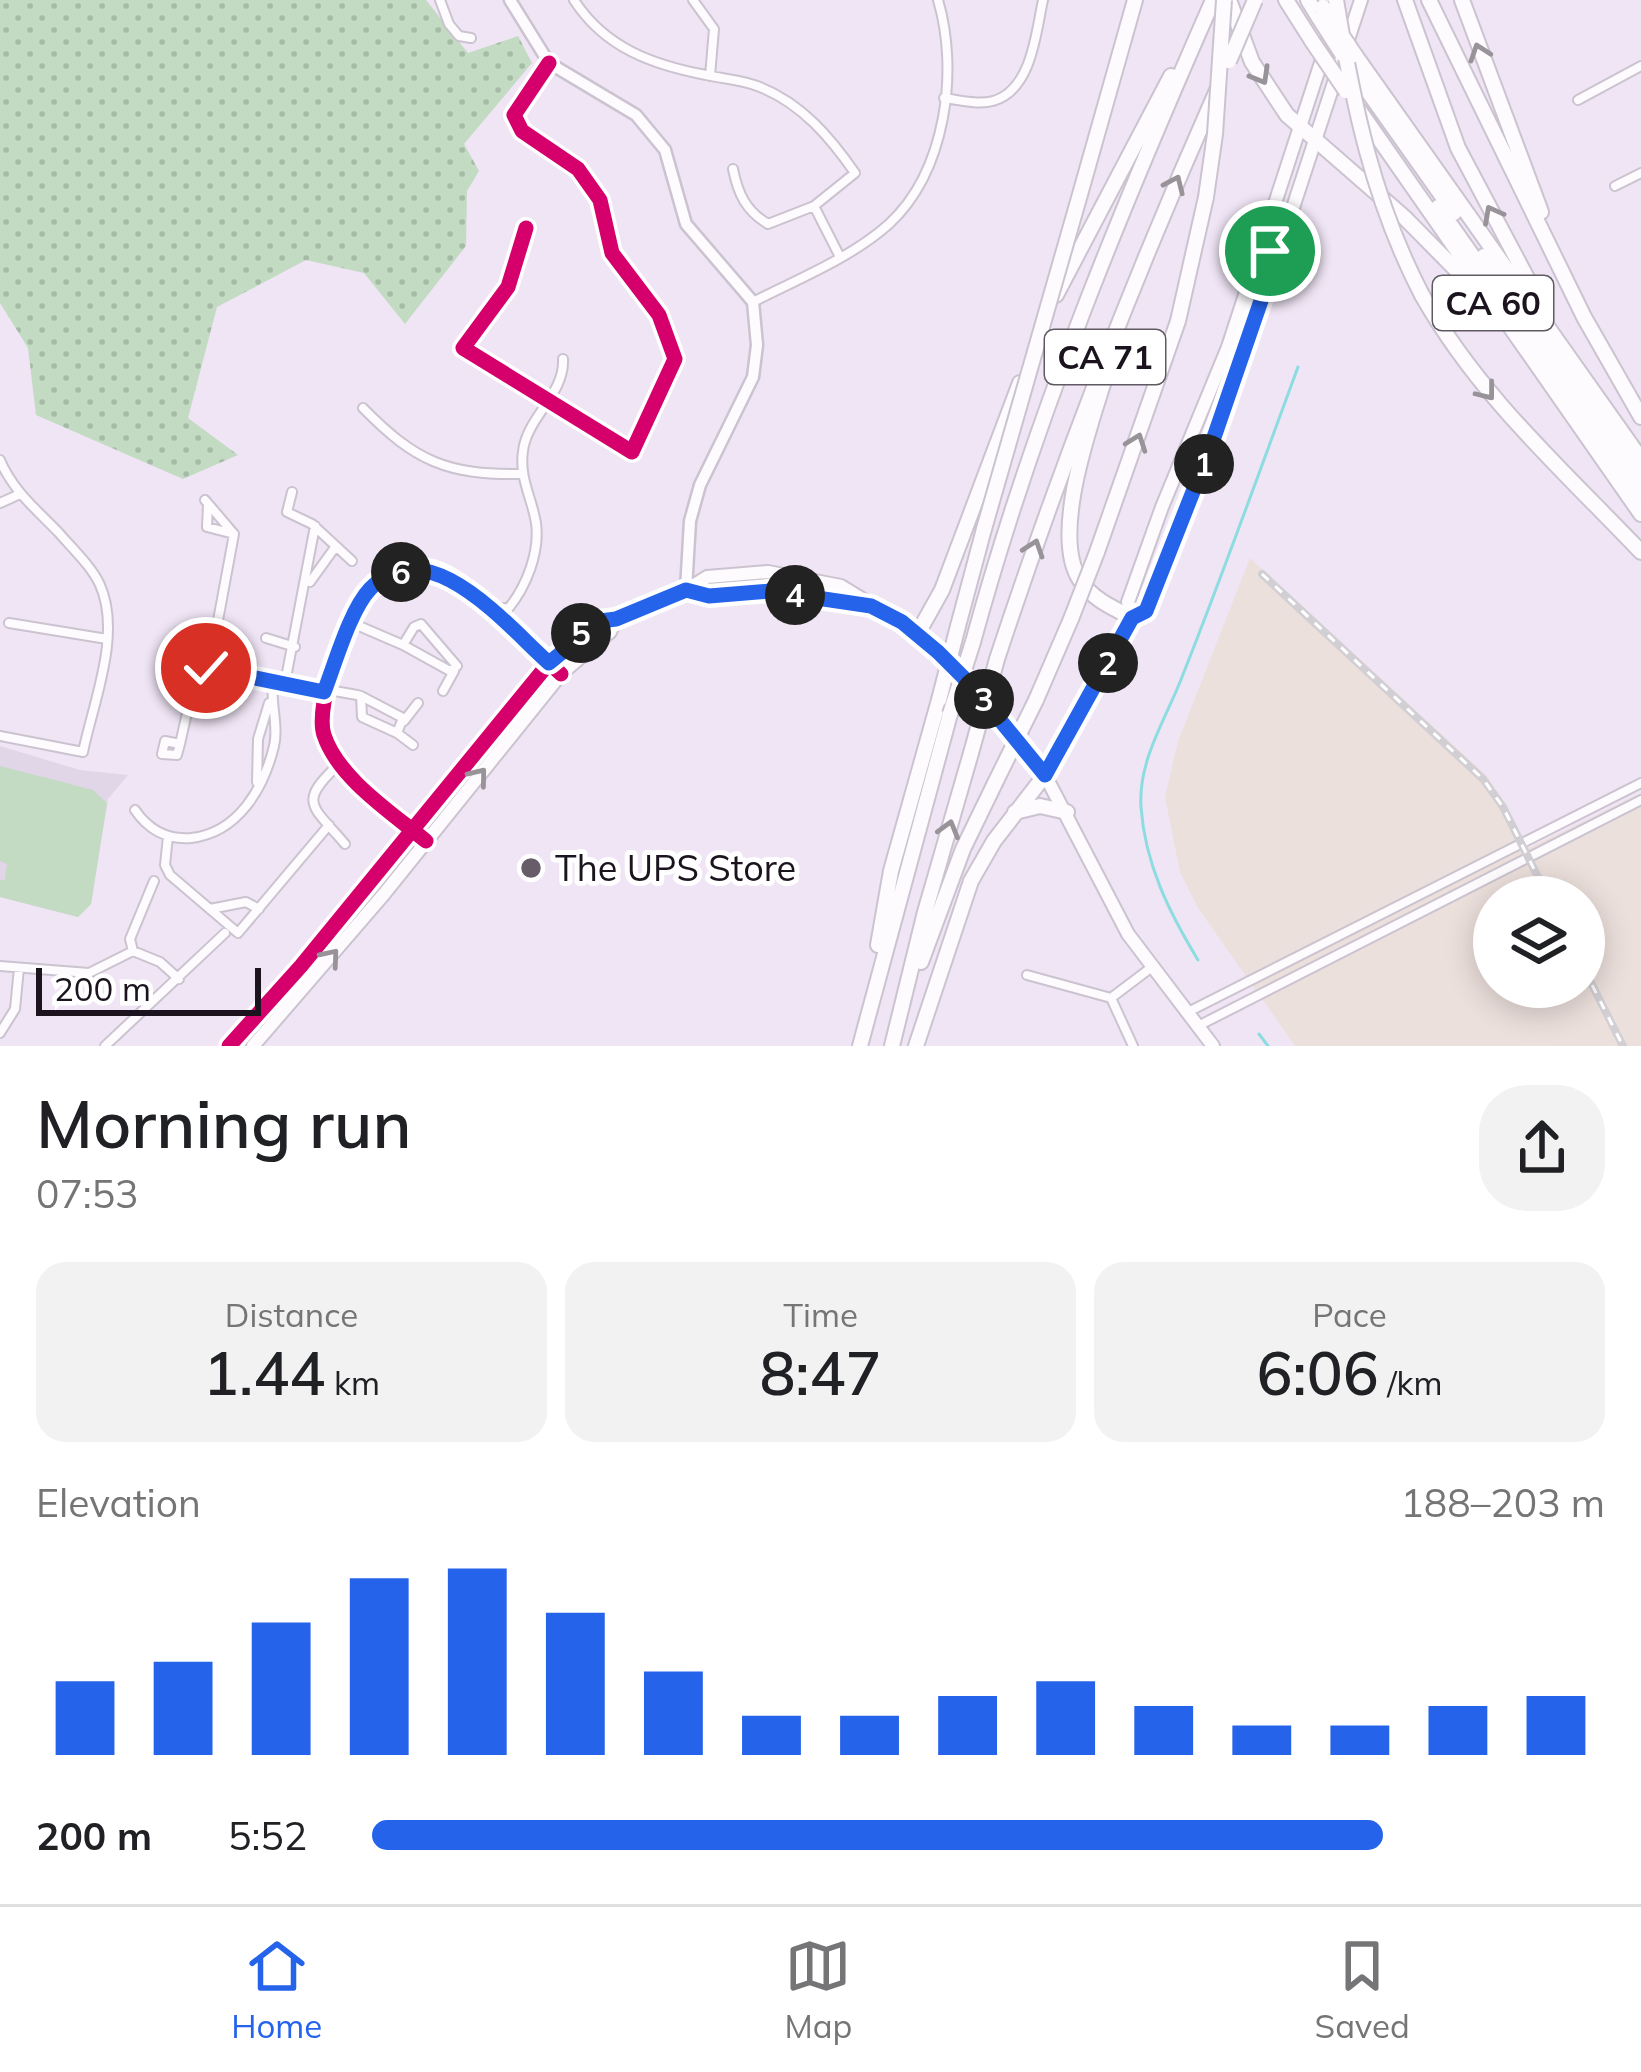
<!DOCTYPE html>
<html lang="en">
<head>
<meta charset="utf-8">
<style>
  body { margin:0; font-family:Mulish,sans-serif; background:#f2f2f2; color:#202124; height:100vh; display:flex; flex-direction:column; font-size:45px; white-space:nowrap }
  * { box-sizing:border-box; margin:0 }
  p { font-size:39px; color:#757577 }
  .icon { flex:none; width:66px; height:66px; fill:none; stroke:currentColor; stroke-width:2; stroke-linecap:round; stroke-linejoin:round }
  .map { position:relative; height:1046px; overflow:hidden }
  .drawer { display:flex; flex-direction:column; background:#fff; flex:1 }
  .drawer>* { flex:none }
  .fabs { position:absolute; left:1473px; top:876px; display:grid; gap:24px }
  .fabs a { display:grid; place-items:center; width:132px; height:132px; border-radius:50%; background:#fff; box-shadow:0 6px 30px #0003; font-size:60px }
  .scale { position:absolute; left:36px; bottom:30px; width:225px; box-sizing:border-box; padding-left:12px; border:6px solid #1b141e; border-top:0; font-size:33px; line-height:42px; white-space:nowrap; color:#1b141e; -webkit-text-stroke:9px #fff; paint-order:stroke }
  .pin { position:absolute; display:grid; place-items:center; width:102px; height:102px; color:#fff; margin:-51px; border:6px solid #fff; border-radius:50%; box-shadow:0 3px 12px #0007 }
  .km { position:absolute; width:60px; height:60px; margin:-30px; border-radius:50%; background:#222; color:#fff; font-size:33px; line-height:60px; text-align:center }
  .round { display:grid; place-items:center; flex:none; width:126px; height:126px; border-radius:48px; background:#f2f2f2 }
  .summary { display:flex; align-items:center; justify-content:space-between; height:204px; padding:0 36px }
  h1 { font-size:66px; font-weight:600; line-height:90px }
  .stats { display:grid; grid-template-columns:repeat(3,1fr); gap:18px; height:204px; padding:12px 36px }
  .stats div { display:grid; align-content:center; border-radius:30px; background:#f2f2f2; text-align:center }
  .stats b { font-size:60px; font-weight:600 }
  .stats small { font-size:33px; font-weight:400 }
  .stats p { font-size:33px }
  .chart { height:336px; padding:24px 36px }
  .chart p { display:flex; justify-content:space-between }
  .chart svg { width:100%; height:216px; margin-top:12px; stroke:#2563eb; stroke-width:6 }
  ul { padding:0 36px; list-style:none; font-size:39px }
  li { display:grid; grid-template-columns:192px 144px 1fr; align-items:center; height:90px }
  li i { height:30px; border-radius:15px; background:#2563eb }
  .tab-bar { display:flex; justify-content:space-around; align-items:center; height:168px; border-top:3px solid #e0e0e0; background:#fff; font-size:33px; color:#757577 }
  .tab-bar a { display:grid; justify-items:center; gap:6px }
  .tab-bar .current { color:#2563eb }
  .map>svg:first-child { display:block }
  .industrial { fill:#ece0dc; fill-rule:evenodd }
  .education { fill:#e1d6e8 }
  .grass { fill:url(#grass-dots) }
  .park { fill:#c2dbc2 }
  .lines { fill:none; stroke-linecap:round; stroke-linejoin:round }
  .stream { stroke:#8cdce1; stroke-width:3 }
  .street-casing { stroke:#cbc3cf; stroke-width:12 }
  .secondary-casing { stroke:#cbc3cf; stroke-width:15 }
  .primary-casing { stroke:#cbc3cf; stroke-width:16 }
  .highway-casing { stroke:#cbc3cf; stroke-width:18 }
  .street { stroke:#fdfbfe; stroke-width:8 }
  .secondary { stroke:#fdfbfe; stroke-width:10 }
  .primary { stroke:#fdfbfe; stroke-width:12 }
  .highway { stroke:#fdfbfe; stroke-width:14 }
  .rail-casing { stroke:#d2cfd4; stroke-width:8 }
  .rail { stroke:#fff; stroke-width:3; stroke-dasharray:9; stroke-linecap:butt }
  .highway-bridge-casing { stroke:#cbc3cf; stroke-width:18; stroke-linecap:butt }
  .highway-bridge { stroke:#fdfbfe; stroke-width:14 }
  .cycleway-casing { stroke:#fff; stroke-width:22 }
  .cycleway { stroke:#d6006c; stroke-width:15 }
  .oneway { stroke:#979399 }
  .route-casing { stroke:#fff; stroke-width:24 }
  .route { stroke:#2563eb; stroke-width:15 }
  .poi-dot { fill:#665d69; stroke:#fff; stroke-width:4.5 }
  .labels { text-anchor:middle; stroke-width:10; stroke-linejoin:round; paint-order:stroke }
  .shield { fill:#fff; stroke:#5f5a62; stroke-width:3 }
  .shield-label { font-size:33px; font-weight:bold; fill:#1b141e }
  .poi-label { font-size:36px; fill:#1b141e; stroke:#fff; text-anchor:start }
</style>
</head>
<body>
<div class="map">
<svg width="1641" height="1046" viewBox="0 0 1641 1046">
  <defs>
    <pattern id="grass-dots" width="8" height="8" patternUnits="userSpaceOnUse" patternTransform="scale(3)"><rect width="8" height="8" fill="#c2dbc2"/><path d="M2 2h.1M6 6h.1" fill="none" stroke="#a6bba6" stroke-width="1.8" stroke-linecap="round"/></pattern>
  </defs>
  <rect width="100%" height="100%" fill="#f0e5f5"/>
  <path class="industrial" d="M 1250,558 L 1488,777 L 1529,848 L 1641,793 L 1641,1046 L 1295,1046 L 1198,908 L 1180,872 L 1165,797 L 1178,741 ZM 1494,897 L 1584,897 L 1584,987 L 1494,987 Z"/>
  <path class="education" d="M 0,746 L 80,770 L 128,775 L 108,799 L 91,904 L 78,917 L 0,897 Z"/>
  <path class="grass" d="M 0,0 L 426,0 L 468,53 L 518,36 L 532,63 L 464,144 L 479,171 L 467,191 L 466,246 L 405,324 L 364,273 L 306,260 L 217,307 L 188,418 L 238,455 L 183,479 L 36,415 L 28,348 L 0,303 Z"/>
  <path class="park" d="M 0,766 L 93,790 L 107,803 L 91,904 L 78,917 L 0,897 L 0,880 L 5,880 L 7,864 L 0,861 Z"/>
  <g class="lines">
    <path class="stream" d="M 1198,960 C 1169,912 1145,864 1141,807 C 1138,760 1166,719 1182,677 C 1223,574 1260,470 1298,367
      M 1259,1034 L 1268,1046"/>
    <defs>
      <path id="street" d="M 440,0 L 449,24 L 459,36 L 471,38
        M 574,0 C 605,48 653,65 706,75 C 724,79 744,80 760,87 C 802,104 830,137 855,173 L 814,206 L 768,224 C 746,211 738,194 733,169
        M 693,0 L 714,29 L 710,76
        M 944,98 C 959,100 978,105 993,101 C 1032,90 1036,32 1043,0
        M 1578,100 L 1641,66
        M 1615,186 L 1641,173
        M 814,206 L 840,257
        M 526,228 L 508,287 L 463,348 L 632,452 L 675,359 L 659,315 L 612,253 L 600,200 L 578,169 L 522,131 L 514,115 L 549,63
        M 753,302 C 798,279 851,258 889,224 C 946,171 959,71 938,0
        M 363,408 C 416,462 447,475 522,474
        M 0,460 C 13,491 37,510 59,533 C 72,548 92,567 100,585 C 122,634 93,703 83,752 L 0,736
        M 292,492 L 287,512 L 312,524 L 352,561
        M 205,500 L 234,534 L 209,669
        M 0,503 L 20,494
        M 208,505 L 207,527 L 234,534
        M 310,582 L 336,546
        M 503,608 L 508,609 C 526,587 540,553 536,523 C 532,498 519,478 523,451 C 527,417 565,394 563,359
        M 9,623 L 107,639
        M 352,623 L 403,645 L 450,671 L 457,666 L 421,624 L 414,627 L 403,645
        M 178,632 L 197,624 L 218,628
        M 266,638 L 295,647
        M 285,683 L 315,526
        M 443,691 L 454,671
        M 404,721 L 418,703
        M 397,733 L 413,745
        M 180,744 L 165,741 L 162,754 L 177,755 L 180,744 L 195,677 L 206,668 L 357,695 L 361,696 L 403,718 L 397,733 L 362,717 L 361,696
        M 339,764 C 297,803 312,805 345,844
        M 257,782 L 258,739 L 269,703
        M 135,810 C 148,829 167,840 191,838 C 238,833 264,788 274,746 C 279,726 270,702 273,680
        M 168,836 L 165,865 L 170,875 L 238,933 L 329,825
        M 426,841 L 339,764 L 324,735 L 320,710 L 324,692 L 370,589 L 394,574 L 431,570 L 467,588 L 551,665
        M 210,909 L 246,902 L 259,909
        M 133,951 L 160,962 L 179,979
        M 0,966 L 89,973 L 133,951 L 130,939 L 154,881
        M 1027,975 L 1111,998
        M 1111,998 L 1133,1046
        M 1111,998 L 1152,967
        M 1188,1012 L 1641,783
        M 1198,1026 L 1641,800
        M 0,1033 L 15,1009 L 19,968
        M 105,1046 L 225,933"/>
      <path id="secondary" d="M 510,0 L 549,63 L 636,115 L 665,150 L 686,224 L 753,302 L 757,345 L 753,377 L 700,485 L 690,521 L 686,590"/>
      <path id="primary" d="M 686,590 L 709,596 L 770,591 L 869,606
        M 1133,618 L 1128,602 L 1162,507 L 1228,347 L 1331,32
        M 1045,775 L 1133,618 L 1146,611 L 1247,348 L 1361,0
        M 229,1046 L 301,966 L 523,693 L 569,643 L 600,621 L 616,619 L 686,590 L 707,577 L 768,572 L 841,586 L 918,633 L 973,687 L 1045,775 L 1128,934 L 1213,1046
        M 253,1046 L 384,894 L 561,674 L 610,632 L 616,619"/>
      <path id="highway" d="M 1229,0 L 1252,62 L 1287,115 L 1404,217 L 1476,290
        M 1286,0 L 1312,41
        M 1308,0 L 1319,18
        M 1405,0 L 1458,148 L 1544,310
        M 1429,0 L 1584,317 L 1641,417
        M 1462,0 L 1541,212
        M 1355,55 L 1641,459
        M 1352,69 L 1454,213
        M 1359,110 L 1641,514
        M 1077,205 L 1135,0
        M 1438,207 L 1641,494
        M 1484,256 L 1641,476
        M 1056,295 L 1171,76
        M 1422,295 C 1479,396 1562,469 1641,552
        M 1104,381 C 1089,429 1051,536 1080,580 C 1092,599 1113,608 1133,618
        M 1097,552 L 1178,321 L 1206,197
        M 958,626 L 984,529
        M 918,633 L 942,590 L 1020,383
        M 973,642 C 1033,422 1121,209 1213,0
        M 997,659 C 1061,465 1135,275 1218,88
        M 1036,700 L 1071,619
        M 1015,812 L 1040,806 L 1067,812
        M 878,945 L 891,871 L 939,700
        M 921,962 L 963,849 L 995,783
        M 860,1046 L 950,714
        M 892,1046 L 925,912 L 971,753
        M 916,1046 L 971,881 L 994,841 L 1045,775"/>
    </defs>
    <use href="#street" class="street-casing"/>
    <use href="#secondary" class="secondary-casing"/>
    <use href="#primary" class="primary-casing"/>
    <use href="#highway" class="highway-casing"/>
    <use href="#street" class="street"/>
    <use href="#secondary" class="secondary"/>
    <use href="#primary" class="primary"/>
    <use href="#highway" class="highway"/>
    <defs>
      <path id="rail" d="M 1262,574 L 1483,779 L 1503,807 L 1548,897
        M 1584,969 L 1623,1046"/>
    </defs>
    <use href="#rail" class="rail-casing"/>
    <use href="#rail" class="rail"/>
    <defs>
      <path id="highway-bridge" d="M 1336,0 C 1353,104 1373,201 1422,295
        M 1323,7 L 1355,55
        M 1319,18 L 1342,54
        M 1312,41 L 1346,91
        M 1229,61 L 1255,0
        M 1206,197 L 1215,134 L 1224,0
        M 984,529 L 1077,205
        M 1071,619 L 1097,552
        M 939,700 L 958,626
        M 950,714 L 973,642
        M 971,753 L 997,659
        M 995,783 L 1036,700"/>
    </defs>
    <use href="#highway-bridge" class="highway-bridge-casing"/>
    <use href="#highway-bridge" class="highway-bridge"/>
    <defs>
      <path id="cycleway" d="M 526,228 L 508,287 L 463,348 L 632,452 L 675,359 L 659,315 L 612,253 L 600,200 L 578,169 L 522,131 L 514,115 L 549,63
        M 426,841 C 392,813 338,778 324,735 C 314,705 348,610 371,588 C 385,575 413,565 432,570 C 468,579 531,647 561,674
        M 229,1046 L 301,966 L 549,663 L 600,621 L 616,619 L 686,590"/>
    </defs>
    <use href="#cycleway" class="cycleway-casing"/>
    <use href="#cycleway" class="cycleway"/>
  </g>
  <defs><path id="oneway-chevron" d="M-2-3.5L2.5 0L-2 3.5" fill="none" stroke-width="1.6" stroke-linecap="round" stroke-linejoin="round" transform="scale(3)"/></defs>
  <g class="oneway">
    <use href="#oneway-chevron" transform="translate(1479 52) rotate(-109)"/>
    <use href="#oneway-chevron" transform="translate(1261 76) rotate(60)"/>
    <use href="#oneway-chevron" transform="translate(1175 184) rotate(-66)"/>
    <use href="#oneway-chevron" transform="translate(1492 214) rotate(-118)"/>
    <use href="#oneway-chevron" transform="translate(1487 392) rotate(52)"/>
    <use href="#oneway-chevron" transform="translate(1137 442) rotate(-70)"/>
    <use href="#oneway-chevron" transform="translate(1034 548) rotate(-71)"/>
    <use href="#oneway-chevron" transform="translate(479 776) rotate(-51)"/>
    <use href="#oneway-chevron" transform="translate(949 829) rotate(-74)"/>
    <use href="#oneway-chevron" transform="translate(331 957) rotate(-50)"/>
  </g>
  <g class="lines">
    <defs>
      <path id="route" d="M 206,668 L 324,692 C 335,664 350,610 370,589 C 428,528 507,626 549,663 L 600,621 L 616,619 L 686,590 L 709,596 L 770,591 L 871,606 L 902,622 L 938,652 L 973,687 L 1045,775 L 1132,618 L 1146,611 L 1211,446 L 1274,263 L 1270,251"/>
    </defs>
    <use href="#route" class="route-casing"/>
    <use href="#route" class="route"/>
  </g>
  <circle class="poi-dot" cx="531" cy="868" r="12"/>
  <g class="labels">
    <g class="shield">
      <rect x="1433" y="276" width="120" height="54" rx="9"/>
      <rect x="1045" y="330" width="120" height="54" rx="9"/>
    </g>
    <g class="shield-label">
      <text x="1493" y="315">CA 60</text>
      <text x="1105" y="369">CA 71</text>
    </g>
    <g class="poi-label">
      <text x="555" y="881">The UPS Store</text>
    </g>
  </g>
</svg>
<div class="fabs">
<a><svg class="icon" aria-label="layers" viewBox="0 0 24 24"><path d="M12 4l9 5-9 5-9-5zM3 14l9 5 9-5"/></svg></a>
</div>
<div class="scale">200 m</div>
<div class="pin" style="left:1270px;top:251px;background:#1e9e55"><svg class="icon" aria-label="arrive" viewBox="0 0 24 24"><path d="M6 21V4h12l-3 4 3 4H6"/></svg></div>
<div class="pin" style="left:206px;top:668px;background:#d93025"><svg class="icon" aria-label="check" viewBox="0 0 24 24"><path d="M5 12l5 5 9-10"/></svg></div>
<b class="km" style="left:1204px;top:464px">1</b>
<b class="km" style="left:1108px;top:663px">2</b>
<b class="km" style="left:984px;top:699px">3</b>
<b class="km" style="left:795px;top:595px">4</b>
<b class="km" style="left:581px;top:633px">5</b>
<b class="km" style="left:401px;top:572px">6</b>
</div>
<section class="drawer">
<div class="summary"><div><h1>Morning run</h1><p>07:53</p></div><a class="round"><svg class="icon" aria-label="share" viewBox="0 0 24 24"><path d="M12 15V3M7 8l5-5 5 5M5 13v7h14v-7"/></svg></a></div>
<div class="stats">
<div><p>Distance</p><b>1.44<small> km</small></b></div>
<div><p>Time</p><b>8:47</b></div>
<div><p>Pace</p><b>6:06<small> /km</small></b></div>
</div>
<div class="chart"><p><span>Elevation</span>188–203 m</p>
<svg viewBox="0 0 160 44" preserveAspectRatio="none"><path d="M5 44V29M15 44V25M25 44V17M35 44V8M45 44V6M55 44V15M65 44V27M75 44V36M85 44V36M95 44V32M105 44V29M115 44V34M125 44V38M135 44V38M145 44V34M155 44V32"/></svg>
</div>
<ul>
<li><b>200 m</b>5:52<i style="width:82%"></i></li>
</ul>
</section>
<nav class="tab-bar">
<a class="current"><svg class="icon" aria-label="home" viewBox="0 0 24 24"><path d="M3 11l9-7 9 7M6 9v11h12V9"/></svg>Home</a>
<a><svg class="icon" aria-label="map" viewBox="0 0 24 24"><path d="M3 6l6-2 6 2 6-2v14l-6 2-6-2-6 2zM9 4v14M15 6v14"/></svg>Map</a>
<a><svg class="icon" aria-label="saved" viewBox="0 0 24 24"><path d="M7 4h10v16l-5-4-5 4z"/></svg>Saved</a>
</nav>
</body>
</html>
